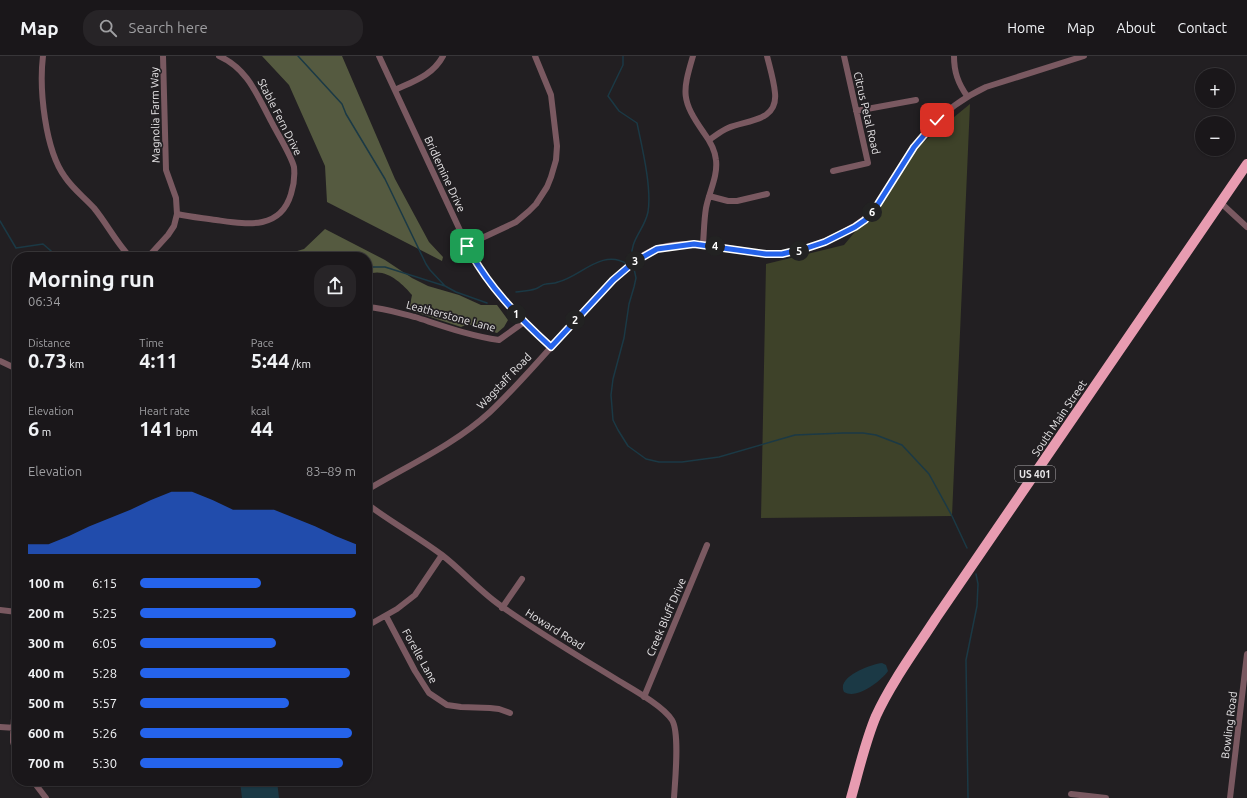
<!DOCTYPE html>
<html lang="en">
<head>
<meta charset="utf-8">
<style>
  body { margin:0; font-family:Ubuntu,sans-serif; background:#272427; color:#f1f3f6; height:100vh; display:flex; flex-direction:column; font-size:15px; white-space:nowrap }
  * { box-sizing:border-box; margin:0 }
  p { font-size:13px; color:#9f9fa2 }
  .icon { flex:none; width:22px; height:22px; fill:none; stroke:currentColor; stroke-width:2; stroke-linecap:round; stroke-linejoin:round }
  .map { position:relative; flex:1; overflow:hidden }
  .drawer { position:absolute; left:12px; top:196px; width:360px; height:534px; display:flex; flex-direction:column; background:#1a171a; border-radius:16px; box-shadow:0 1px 3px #0004,0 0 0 1px #383639 }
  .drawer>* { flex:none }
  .fabs { position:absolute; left:1195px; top:12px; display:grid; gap:8px }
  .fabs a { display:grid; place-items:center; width:40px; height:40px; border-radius:50%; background:#1a171a; box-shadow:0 1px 3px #0004,0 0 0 1px #383639; font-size:20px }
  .pin { position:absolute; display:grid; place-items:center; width:34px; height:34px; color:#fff; margin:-17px; border-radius:8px; box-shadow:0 2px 6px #0006 }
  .km { position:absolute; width:20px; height:20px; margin:-10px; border-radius:50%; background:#222; color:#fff; font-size:11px; line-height:20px; text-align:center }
  .round { display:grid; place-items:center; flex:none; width:42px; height:42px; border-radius:16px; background:#272427 }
  .overview { display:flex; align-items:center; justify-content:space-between; height:68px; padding:0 16px }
  h1 { font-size:22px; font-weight:700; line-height:30px }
  .stats { display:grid; grid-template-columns:repeat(3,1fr); gap:6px; height:68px; padding:4px 16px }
  .stats div { display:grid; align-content:center }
  .stats b { font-size:20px; font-weight:700 }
  .stats small { font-size:11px; font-weight:400 }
  .stats p { font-size:11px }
  .chart { height:112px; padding:8px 16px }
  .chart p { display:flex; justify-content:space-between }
  .chart svg { width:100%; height:72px; margin-top:4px; fill:#2563eb; opacity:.7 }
  ul { padding:0 16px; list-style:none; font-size:13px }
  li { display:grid; grid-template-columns:64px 48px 1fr; align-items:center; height:30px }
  li i { height:10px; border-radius:5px; background:#2563eb }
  header { display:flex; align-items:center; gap:24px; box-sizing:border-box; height:56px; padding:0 20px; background:#1a171a; border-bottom:1px solid #383639 }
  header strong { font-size:19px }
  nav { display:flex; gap:22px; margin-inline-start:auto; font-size:14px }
  .search { width:280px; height:36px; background:#272427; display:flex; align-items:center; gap:10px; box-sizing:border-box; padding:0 14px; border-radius:16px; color:#9f9fa2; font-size:15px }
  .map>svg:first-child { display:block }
  .green { fill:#3e4229 }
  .forest { fill:#555a40 }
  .water { fill:#1b3945 }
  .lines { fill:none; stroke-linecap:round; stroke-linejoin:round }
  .stream { stroke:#1b3945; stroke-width:1.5 }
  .minor { stroke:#7a5961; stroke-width:6 }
  .trunk { stroke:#e89cb1; stroke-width:10 }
  .route-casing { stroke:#fff; stroke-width:8 }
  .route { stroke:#2563eb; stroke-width:5 }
  .labels { text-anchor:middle; stroke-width:3.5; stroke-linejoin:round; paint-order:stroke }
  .shield { fill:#221f22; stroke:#adaaad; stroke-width:1 }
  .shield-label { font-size:10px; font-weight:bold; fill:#e8e6e8 }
  .street-label { font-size:11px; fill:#e8e6e8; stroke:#221f22 }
</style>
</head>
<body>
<header>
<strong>Map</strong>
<div class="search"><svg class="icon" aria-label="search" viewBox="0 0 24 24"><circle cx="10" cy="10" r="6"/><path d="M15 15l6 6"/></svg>Search here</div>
<nav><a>Home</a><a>Map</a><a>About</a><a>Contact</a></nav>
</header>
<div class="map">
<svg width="1247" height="742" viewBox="0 0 1247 742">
  <rect width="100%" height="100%" fill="#221f22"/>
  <path class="green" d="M 970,48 L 952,460 L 761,462 L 766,208 L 844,189 L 884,141 L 915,93 Z"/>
  <path class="forest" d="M 262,0 L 342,0 L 395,123 L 429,186 L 443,201 L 442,205 L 327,146 L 325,110 L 289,29 Z
    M 325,173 L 385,204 L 412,222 L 428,230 L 459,239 L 481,249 L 497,249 L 508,264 L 504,271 L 497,277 L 468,268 L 461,271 L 409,254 L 412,239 C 402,227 384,210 367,219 L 367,201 L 277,201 L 304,193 Z"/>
  <path class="water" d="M 882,607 L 886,609 L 888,615 C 881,625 857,644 844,636 C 836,621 871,608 882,607 Z
    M 244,725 L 277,725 L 279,742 L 242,742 L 240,726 Z"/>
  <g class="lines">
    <path class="stream" d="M 298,0 L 342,48 L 346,58 L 385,123 L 426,208 L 430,214 L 445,230
      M 623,0 L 623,9 L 608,40 L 619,55 L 637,67 C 642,91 652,132 648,156 C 644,175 629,184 632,205
      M 0,165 L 16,192 L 43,188 L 58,201
      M 633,208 L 636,222 L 634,231 L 629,248 L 624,282 L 613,323 L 611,339 L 613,364 L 618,374 L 628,390 L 646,403 L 659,406 L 682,406 L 719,401 L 795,379 L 843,377 L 863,377 L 876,379 L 902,389 L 929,418 L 952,460 L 967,492
      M 367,211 L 385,211 L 445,230 L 456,236 L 487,247
      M 516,236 C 522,235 529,235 535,233 C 539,232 542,228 546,228 C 550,227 554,228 558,226 C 580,221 602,192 627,208
      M 968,742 L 966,604 L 977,550 L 978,528 L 976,518"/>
    <path class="minor" d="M 43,0 C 39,33 45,94 65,121 C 73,133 84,141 94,152 C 107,168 116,186 130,201
      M 379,0 L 471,198 L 491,229 L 524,266 L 551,291
      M 693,0 C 682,37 681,44 704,77 C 710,85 715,94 716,104 C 718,120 709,136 706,152 C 704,164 704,176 703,188
      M 954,0 C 954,16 958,27 967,40
      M 395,34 C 414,25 433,19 443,0
      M 856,55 L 916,44
      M 709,84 C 715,80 721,75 728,72 C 746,64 778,66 775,37 C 774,25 770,12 767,0
      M 833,115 L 868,107 L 844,0
      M 709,140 L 728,145 L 737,145 L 767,138
      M 1221,147 L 1247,171
      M 177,158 C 190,161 203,162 216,164 C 245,168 280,175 291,138 C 294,129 295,121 294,111 C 291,99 277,77 271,65 C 257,39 248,13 219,0
      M 467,189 L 516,166 L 529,155 L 536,148 L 547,131 L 551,121 L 556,104 L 557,90 L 551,39 L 535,0
      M 148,201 L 168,179 L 174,170 L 177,158 L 176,142 L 166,114 L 163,0
      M 367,251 C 384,252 399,257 415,261 C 443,270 470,280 499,284 L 524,266
      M 0,305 L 17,313
      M 367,434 C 409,409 454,389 490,356 C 528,320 561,278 598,240 C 614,224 636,199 658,192 C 688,183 718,191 747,195 C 758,197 770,199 781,198 C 799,197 818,189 834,181 C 852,172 866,164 878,149 C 911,97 928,58 986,31 L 1084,0
      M 367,448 C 391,466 418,481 442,499 C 464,516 481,537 504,552 C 541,578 580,601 619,625 C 634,634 663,650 672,664 C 680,677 675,725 674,742
      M 502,552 L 522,523
      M 0,554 L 17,556
      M 386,560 L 415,615 L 429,637 L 447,649 L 461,651 L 490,652 L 499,653 L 510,657
      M 367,570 L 397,553 L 415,539 L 442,499
      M 17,612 L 13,679 L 13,686 L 17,698
      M 644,641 L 707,489
      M 0,671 L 16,672
      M 33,725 L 46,742
      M 1071,738 L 1106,742
      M 1230,742 L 1247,598"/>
    <path class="trunk" d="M 851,742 C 859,714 865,686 876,660 C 891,627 916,593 936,562 L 1247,108"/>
  </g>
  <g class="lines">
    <defs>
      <path id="route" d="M 467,190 C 487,229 518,261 551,291 L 613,224 L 634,206 L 657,193 L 694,188 L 766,198 L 782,198 L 807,192 L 825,186 L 855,171 L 865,164 L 878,148 L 914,91 L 937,64"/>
    </defs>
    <use href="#route" class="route-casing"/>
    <use href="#route" class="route"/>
  </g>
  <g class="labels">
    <rect class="shield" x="1015" y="410" width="40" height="16" rx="3"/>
    <g class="shield-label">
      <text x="1035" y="422">US 401</text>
    </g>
    <g class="street-label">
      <text transform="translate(867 57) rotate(77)" y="4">Citrus Petal Road</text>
      <text transform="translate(155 59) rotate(-91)" y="4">Magnolia Farm Way</text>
      <text transform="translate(280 61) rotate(63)" y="4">Stable Fern Drive</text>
      <text transform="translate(445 118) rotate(65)" y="4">Bridlemine Drive</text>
      <text transform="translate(451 260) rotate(15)" y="4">Leatherstone Lane</text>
      <text transform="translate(504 325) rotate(-46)" y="4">Wagstaff Road</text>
      <text transform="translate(1059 362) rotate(-56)" y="4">South Main Street</text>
      <text transform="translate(666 561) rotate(-67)" y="4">Creek Bluff Drive</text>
      <text transform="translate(555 573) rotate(32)" y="4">Howard Road</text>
      <text transform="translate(420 600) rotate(61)" y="4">Forelle Lane</text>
      <text transform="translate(1229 669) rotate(-83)" y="4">Bowling Road</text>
    </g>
  </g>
</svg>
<div class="fabs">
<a>+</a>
<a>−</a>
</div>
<div class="pin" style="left:467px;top:190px;background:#1e9e55"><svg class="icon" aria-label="arrive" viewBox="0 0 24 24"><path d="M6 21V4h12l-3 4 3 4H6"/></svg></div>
<div class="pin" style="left:937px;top:64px;background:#d93025"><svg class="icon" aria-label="check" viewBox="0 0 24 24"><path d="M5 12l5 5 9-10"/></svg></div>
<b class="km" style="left:516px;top:258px">1</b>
<b class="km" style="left:575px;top:264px">2</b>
<b class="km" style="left:635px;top:205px">3</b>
<b class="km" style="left:715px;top:190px">4</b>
<b class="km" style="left:799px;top:195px">5</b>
<b class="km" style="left:872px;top:156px">6</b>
<section class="drawer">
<div class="overview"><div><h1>Morning run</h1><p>06:34</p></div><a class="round"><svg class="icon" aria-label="share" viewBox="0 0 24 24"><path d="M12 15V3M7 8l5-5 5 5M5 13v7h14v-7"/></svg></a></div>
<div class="stats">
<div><p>Distance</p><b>0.73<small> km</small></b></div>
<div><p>Time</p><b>4:11</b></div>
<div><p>Pace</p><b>5:44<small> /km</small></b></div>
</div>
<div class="stats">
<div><p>Elevation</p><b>6<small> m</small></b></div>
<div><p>Heart rate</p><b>141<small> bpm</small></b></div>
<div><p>kcal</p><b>44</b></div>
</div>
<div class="chart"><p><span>Elevation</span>83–89 m</p>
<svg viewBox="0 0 160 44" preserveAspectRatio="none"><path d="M0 44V38L10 38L20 33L30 27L40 22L50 17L60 11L70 6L80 6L90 11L100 17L110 17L120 17L130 22L140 27L150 33L160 38V44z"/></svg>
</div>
<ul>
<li><b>100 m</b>6:15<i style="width:56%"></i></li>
<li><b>200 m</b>5:25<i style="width:100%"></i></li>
<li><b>300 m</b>6:05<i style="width:63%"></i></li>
<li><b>400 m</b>5:28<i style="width:97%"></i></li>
<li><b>500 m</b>5:57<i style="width:69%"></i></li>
<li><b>600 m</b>5:26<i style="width:98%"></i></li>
<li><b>700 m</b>5:30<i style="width:94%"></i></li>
</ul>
</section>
</div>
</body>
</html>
